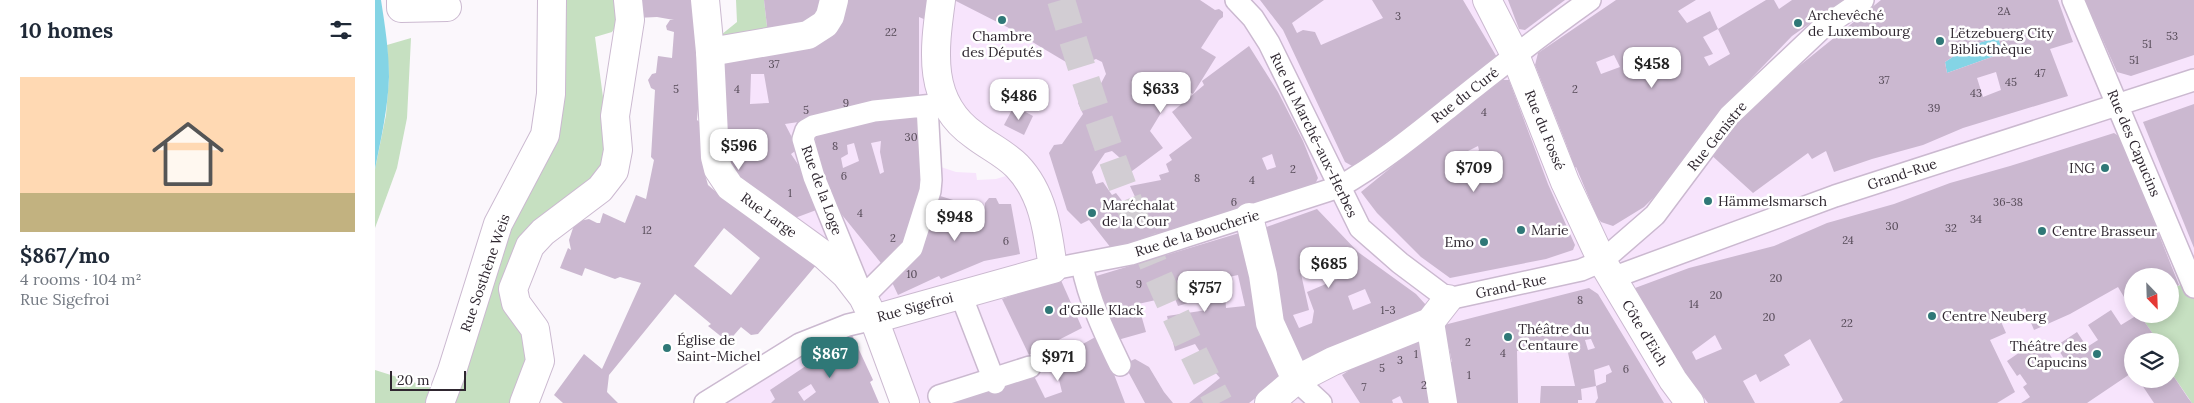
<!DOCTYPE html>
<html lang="en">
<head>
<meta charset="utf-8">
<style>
  :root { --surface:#fff; --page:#f6f6f7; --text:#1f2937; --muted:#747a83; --accent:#2f7877 }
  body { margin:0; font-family:Lora,serif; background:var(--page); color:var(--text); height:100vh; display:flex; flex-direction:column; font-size:19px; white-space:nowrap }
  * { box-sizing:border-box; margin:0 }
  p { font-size:16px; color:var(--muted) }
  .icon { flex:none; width:28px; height:28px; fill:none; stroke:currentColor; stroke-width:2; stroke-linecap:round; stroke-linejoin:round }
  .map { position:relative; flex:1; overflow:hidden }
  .sheet { display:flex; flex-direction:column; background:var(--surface); width:375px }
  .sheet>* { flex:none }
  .needle { width:32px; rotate:157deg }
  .fabs { position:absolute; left:1749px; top:268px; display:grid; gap:10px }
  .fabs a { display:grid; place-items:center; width:55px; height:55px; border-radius:50%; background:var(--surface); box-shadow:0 2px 12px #0003; font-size:25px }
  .scale { position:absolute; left:15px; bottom:12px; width:76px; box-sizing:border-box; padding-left:5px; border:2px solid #2f2730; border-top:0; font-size:14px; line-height:18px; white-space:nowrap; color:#2f2730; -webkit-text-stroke:4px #fff; paint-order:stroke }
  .price { position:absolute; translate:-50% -42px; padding:0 11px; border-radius:10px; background:#fff; color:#222; font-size:16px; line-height:32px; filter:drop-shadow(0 1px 2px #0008) }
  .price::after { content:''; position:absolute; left:50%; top:30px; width:15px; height:11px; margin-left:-8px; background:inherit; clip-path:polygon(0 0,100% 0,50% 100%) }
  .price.current { background:var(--accent); color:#fff }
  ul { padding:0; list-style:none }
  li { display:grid; align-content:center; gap:10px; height:265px; padding:0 20px }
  li span { display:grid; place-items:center; height:155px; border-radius:0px; color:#555 }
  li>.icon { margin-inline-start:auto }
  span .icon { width:90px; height:90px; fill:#fffc; stroke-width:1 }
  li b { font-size:21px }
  h2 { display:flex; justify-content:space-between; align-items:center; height:60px; padding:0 20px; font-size:21px }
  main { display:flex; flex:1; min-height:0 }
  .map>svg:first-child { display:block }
  .built { fill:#f7e4fc; fill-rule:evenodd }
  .green { fill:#c6e0c1 }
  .water { fill:#84d4e5 }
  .building { fill:#cbb8d0; fill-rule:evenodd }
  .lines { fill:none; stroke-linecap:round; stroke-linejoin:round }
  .primary-tunnel { stroke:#d2cdd3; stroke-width:28; stroke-dasharray:28 14; stroke-linecap:butt }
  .pedestrian-casing { stroke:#cbb9d0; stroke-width:24 }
  .minor-casing { stroke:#cbb9d0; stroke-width:30 }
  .pedestrian { stroke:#fff; stroke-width:21 }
  .minor { stroke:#fff; stroke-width:28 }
  .poi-dot { fill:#2f7877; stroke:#fff; stroke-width:2 }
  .labels { text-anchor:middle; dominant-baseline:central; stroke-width:5; stroke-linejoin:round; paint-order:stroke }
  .number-label { font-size:11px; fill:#564b58 }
  .poi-label { font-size:14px; fill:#2f2730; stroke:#fff; text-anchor:start }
  .street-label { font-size:14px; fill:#2f2730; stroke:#fff }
</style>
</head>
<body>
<main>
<section class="sheet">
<h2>10 homes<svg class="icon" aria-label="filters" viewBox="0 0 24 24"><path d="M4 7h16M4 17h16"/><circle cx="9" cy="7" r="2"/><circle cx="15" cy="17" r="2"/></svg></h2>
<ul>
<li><span style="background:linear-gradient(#ffd9b3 75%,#c2b280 0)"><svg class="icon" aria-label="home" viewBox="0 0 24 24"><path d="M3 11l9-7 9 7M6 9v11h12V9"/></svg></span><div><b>$867/mo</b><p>4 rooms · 104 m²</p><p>Rue Sigefroi</p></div></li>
</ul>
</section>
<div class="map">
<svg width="1819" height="403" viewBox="0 0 1819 403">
  <rect width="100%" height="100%" fill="#fbf7fc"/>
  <g class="built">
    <path d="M 389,0 L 1819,0 L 1819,403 L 530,403 L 499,319 L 357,188 L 335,52 L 394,42 ZM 552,106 L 634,175 L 621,179 L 602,180 L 601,173 L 581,172 L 563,166 ZM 1758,276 L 1795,276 L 1795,314 L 1758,314 ZM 1758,341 L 1795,341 L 1795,379 L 1758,379 Z"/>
    <polygon points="473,325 498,380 495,382 504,403 330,403"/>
  </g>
  <g class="green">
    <polygon points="189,0 249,0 248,15 237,32 220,37 235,150 221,180 152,233 125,297 152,335 157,361 141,403 76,403 136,221"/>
    <polygon points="361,0 389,0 393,35 341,39 362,22"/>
    <polygon points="36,38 32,118 22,168 0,228 0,169 11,115 14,78 12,45"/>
    <polygon points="1816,281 1819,287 1819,403 1817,403 1795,371 1795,368 1799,365 1795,359 1795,341 1783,341 1764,314 1795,314 1795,289"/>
    <polygon points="0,370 57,388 50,403 0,403"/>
  </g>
  <g class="water">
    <path d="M 0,0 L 6,0 C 10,26 14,51 14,77 C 13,108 6,139 0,169 Z"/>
    <polygon points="1623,37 1628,53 1572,73 1570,62 1594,46"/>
  </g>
  <g class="building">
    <path d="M 258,0 L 320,0 L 327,64 L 322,120 L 328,125 L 327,164 L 333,185 L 347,197 L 354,166 L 351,136 L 353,135 L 348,104 L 350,56 L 378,53 L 468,0 L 553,0 L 551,20 L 544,17 L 544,104 L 410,124 L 423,149 L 416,154 L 439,188 L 444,209 L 420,218 L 442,264 L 383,334 L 376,335 L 366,327 L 353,342 L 333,326 L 336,324 L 300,294 L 234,375 L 232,392 L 243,403 L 188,403 L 179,395 L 209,354 L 227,369 L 266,283 L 245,277 L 240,279 L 210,268 L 207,276 L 185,268 L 193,248 L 196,250 L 194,240 L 199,225 L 204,221 L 214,219 L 222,223 L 225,223 L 228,213 L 250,223 L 261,195 L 271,199 L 279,160 L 276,157 L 280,90 L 276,88 L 273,80 L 277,74 L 281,73 L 283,56 L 297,58 L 299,32 L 292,30 L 291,26 L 295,20 L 299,20 L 282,17 L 261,18 ZM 376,74 L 389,74 L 394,103 L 375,104 ZM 349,228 L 385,258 L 356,295 L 319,266 Z"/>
    <polygon points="389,0 452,0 437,28 393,35"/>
    <path d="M 579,0 L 825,0 L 840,10 L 844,9 L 848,12 L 848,17 L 844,20 L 826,48 L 841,57 L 818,94 L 803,85 L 775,131 L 788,148 L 749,177 L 739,165 L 745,158 L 737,151 L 730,153 L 717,172 L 721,184 L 728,182 L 737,195 L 741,193 L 748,202 L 761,199 L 755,186 L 786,180 L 784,175 L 794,172 L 791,164 L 797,160 L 794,155 L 817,138 L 797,112 L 829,85 L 827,81 L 874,46 L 903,92 L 928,141 L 943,178 L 940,184 L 796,232 L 736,248 L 714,220 L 706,224 L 692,210 L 674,153 L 679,145 L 687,144 L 708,114 L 703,103 L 711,92 L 723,89 L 731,74 L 727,62 L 721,59 L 701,68 L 632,27 ZM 897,154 L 901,167 L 892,170 L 887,158 Z"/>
    <polygon points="885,0 949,0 917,23 922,33 928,30 940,32 946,45 1008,18 997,0 1088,0 1123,59 1034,127 1011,142 1013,145 979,167 970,162 908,30"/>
    <polygon points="1133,0 1190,0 1150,30 1144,29"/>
    <path d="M 1241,0 L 1321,0 L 1303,11 L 1312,23 L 1335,11 L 1343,29 L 1328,37 L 1338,54 L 1329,57 L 1334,66 L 1355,54 L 1343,29 L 1391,0 L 1399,0 L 1404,9 L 1417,0 L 1468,0 L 1417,36 L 1339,117 L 1290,186 L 1269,207 L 1238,226 L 1226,222 L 1222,217 L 1201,167 L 1198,169 L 1193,158 L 1196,157 L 1190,141 L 1160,65 L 1163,53 ZM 1239,55 L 1245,67 L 1226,74 L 1221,62 ZM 1284,55 L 1291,68 L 1269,79 L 1265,71 L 1261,74 L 1259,69 Z"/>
    <path d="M 1506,0 L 1683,0 L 1698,42 L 1675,49 L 1693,96 L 1588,128 L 1548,145 L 1497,159 L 1459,172 L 1451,151 L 1437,159 L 1433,153 L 1378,193 L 1334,153 L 1392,92 ZM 1623,37 L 1628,53 L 1572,73 L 1570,62 L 1594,46 ZM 1621,72 L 1626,90 L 1608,97 L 1602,78 Z"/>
    <polygon points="1710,0 1819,0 1819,55 1756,76 1742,72"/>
    <path d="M 1123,80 L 1134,80 L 1173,184 L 1200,245 L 1198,250 L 1171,259 L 1075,278 L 1046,257 L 1002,213 L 986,192 ZM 1103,146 L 1104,150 L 1097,159 L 1101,167 L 1090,172 L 1083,156 Z"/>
    <polygon points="1819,104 1819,248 1768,122"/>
    <polygon points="639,106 658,116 649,135 629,125"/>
    <path d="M 545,109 L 548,188 L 534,244 L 510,268 L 455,200 L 443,176 L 440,134 ZM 506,141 L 505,152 L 509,172 L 505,174 L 496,143 ZM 479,143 L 484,161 L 468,168 L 466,158 L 473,154 L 472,145 Z"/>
    <path d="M 1739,133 L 1745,137 L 1804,285 L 1795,289 L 1795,276 L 1758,276 L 1758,292 L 1749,297 L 1743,287 L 1695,314 L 1659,330 L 1650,308 L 1624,317 L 1631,333 L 1615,340 L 1640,392 L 1622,403 L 1464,403 L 1468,400 L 1435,339 L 1409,355 L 1415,365 L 1385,382 L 1381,374 L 1368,381 L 1380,403 L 1333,403 L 1306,367 L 1260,288 L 1314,268 L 1399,246 L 1452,223 L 1519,204 L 1575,183 L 1635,166 ZM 1340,335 L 1347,349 L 1321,360 L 1317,352 Z"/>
    <polygon points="562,195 591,204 586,222 589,224 594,215 598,213 606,218 606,227 609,227 610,203 614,198 621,198 624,204 636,204 645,254 609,261 566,279 564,276 523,295 514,276"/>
    <path d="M 942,209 L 983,252 L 1041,294 L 1051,305 L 1054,304 L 1054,314 L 919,369 L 880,231 ZM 960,265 L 965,278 L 932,292 L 939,311 L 937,323 L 924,328 L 918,315 L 934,310 L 926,274 ZM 990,289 L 996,303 L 978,310 L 973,296 Z"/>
    <path d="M 871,231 L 913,373 L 874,403 L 814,403 L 845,378 L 832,363 L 820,344 L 800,351 L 792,316 L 832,310 L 828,285 L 818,288 L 820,301 L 803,306 L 799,296 L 763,304 L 771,332 L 739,341 L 718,277 ZM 863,275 L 870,306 L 851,308 L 849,278 Z"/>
    <polygon points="685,278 707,328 654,355 627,299"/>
    <path d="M 1214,288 L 1223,294 L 1289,403 L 1220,403 L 1223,398 L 1221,386 L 1231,382 L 1231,375 L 1237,372 L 1234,365 L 1219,370 L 1221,386 L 1206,389 L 1207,400 L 1203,400 L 1203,403 L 1165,403 L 1166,386 L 1200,386 L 1192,348 L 1162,353 L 1157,348 L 1142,351 L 1143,403 L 1075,403 L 1072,362 L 1077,362 L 1069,325 ZM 1216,339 L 1220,348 L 1213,350 L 1210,340 Z"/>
    <polygon points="1736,310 1746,325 1764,314 1783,341 1758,341 1758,372 1712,403 1646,403 1655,397 1648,387 1652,384 1645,374 1642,376 1632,361 1664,339 1682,365 1690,360 1681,346 1702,332 1712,347 1723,340 1713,325"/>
    <path d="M 477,335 L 498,380 L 495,382 L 504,403 L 396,403 L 400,399 L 395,390 ZM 436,384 L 441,392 L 429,401 L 423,392 Z"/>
    <polygon points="724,335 750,403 560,403 657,372 670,398 687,392 679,360"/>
    <polygon points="1047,337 1061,403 1028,403 1025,396 1017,400 1018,403 985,403 967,375 991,359"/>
    <polygon points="760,359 774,367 789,392 798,403 770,403 749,364"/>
    <polygon points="1795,371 1813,398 1817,403 1779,403 1763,379 1795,379"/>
  </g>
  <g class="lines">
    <path class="primary-tunnel" d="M 686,0 C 727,139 776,275 844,403"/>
    <defs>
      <g id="pedestrian">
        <polyline points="861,0 878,18 894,43 985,228 1025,263 1073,299 1206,270 1227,261 1280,215 1354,116 1446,29 1488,0"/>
        <polyline points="1698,0 1819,287"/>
        <polyline points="552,106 556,180 555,191 537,248 488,297 439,177 428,139 431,130 438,126 499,111 569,104"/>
        <path d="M 707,265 C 714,300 729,332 745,365"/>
        <path d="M 678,269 L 756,254 L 964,187 C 1003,165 1040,135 1075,107 C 1121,70 1167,34 1215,0"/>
        <polyline points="1237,278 1460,196 1819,80"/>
        <polyline points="586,295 620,383"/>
        <polyline points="921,380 946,403"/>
        <polyline points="564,396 655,367"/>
        <polyline points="330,403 425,344 473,325 499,319"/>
      </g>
      <g id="minor">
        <polyline points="26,0 26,8 72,7"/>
        <polyline points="330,0 335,52 340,157 343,169 355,187 449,255 471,275 488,297 499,319 530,403"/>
        <polyline points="1112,0 1140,55 1190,182 1227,261 1298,380 1315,403"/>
        <polyline points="335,52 433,35 450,24 455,16 459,0"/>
        <polyline points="874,217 888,275 895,323 921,380"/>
        <path d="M 499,319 L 678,269 C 673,233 669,194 642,166 C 629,153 613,146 599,135 C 552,102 559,51 566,0"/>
        <polyline points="1055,322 1068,403"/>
        <polyline points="65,403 77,371 123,224 170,135 176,94 177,0"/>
        <polyline points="149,403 165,361 160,329 141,303 138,289 155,246 168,232 225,189 239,171 243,150 240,116 255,20 253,0"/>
        <polyline points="894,403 921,380 958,361 1055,322 1073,299"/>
      </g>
    </defs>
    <use href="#pedestrian" class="pedestrian-casing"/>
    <use href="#minor" class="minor-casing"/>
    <use href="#pedestrian" class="pedestrian"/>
    <use href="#minor" class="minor"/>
  </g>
  <g class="poi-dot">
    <circle cx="627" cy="20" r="5"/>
    <circle cx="1423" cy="23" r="5"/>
    <circle cx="1565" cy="41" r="5"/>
    <circle cx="1730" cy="168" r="5"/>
    <circle cx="1333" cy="201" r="5"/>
    <circle cx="717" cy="213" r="5"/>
    <circle cx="1146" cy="230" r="5"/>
    <circle cx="1667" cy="231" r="5"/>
    <circle cx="1109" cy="242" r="5"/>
    <circle cx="674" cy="310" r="5"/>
    <circle cx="1557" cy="316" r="5"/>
    <circle cx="1133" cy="337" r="5"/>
    <circle cx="292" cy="348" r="5"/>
    <circle cx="1722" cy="354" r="5"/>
  </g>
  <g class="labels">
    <g class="number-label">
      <text x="1629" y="11">2A</text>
      <text x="1023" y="16">3</text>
      <text x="516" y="32">22</text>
      <text x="1797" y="36">53</text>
      <text x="1772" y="44">51</text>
      <text x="1759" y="60">51</text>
      <text x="399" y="64">37</text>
      <text x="1665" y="73">47</text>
      <text x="1509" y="80">37</text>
      <text x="1636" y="82">45</text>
      <text x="301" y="89">5</text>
      <text x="362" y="89">4</text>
      <text x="1200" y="89">2</text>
      <text x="1601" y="93">43</text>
      <text x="471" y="103">9</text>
      <text x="1559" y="108">39</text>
      <text x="431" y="110">5</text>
      <text x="1109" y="112">4</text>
      <text x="536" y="137">30</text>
      <text x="460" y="146">8</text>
      <text x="918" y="169">2</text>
      <text x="469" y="176">6</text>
      <text x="822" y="178">8</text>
      <text x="877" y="180">4</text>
      <text x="415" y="193">1</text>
      <text x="859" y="202">6</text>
      <text x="1633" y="202">36-38</text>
      <text x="485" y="213">4</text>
      <text x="1601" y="219">34</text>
      <text x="1517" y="226">30</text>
      <text x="1576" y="228">32</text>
      <text x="272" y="230">12</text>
      <text x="518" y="238">2</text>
      <text x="1473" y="240">24</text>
      <text x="631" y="241">6</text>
      <text x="537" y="274">10</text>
      <text x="1401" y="278">20</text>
      <text x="764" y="284">9</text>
      <text x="1341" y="295">20</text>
      <text x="1205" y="300">8</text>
      <text x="1319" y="304">14</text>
      <text x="1013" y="310">1-3</text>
      <text x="1394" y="317">20</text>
      <text x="1472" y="323">22</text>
      <text x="1093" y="342">2</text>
      <text x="1128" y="353">4</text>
      <text x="1041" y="354">1</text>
      <text x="1025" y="360">3</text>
      <text x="1007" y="368">5</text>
      <text x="1251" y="369">6</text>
      <text x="1094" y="375">1</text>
      <text x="1049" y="385">2</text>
      <text x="989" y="387">7</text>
    </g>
    <g class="poi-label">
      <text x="1433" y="15">Archevêché<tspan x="1433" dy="16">de Luxembourg</tspan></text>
      <text x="1575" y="33">Lëtzebuerg City<tspan x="1575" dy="16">Bibliothèque</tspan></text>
      <text x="627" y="36" text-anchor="middle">Chambre<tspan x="627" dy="16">des Députés</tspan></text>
      <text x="1720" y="168" text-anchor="end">ING</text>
      <text x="1343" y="201">Hämmelsmarsch</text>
      <text x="727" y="205">Maréchalat<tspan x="727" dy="16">de la Cour</tspan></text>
      <text x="1156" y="230">Marie</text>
      <text x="1677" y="231">Centre Brasseur</text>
      <text x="1099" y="242" text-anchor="end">Emo</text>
      <text x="684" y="310">d'Gölle Klack</text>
      <text x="1567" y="316">Centre Neuberg</text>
      <text x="1143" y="329">Théâtre du<tspan x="1143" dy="16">Centaure</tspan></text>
      <text x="302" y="340">Église de<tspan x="302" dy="16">Saint-Michel</tspan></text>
      <text x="1712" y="346" text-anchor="end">Théâtre des<tspan x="1712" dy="16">Capucins</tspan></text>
    </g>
    <g class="street-label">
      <text transform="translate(1090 95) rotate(-38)">Rue du Curé</text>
      <text transform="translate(1170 130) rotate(68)">Rue du Fossé</text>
      <text transform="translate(939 135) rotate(64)">Rue du Marché-aux-Herbes</text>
      <text transform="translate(1342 136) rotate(-51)">Rue Genistre</text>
      <text transform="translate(1759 143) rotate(67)">Rue des Capucins</text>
      <text transform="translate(1527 174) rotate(-18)">Grand-Rue</text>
      <text transform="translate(447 190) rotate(70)">Rue de la Loge</text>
      <text transform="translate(394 215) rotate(36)">Rue Large</text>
      <text transform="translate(822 233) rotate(-17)">Rue de la Boucherie</text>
      <text transform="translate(110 273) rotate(-71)">Rue Sosthène Weis</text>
      <text transform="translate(1136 286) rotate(-12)">Grand-Rue</text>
      <text transform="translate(540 307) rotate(-15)">Rue Sigefroi</text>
      <text transform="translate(1270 333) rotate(59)">Côte d'Eich</text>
    </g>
  </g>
</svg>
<div class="fabs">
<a><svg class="needle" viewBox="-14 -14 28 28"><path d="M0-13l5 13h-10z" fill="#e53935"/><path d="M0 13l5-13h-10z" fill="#747a83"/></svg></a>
<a><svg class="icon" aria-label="layers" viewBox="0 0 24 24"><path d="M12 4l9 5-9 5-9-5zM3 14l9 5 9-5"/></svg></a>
</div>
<div class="scale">20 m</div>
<b class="price" style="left:1277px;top:89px">$458</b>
<b class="price" style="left:786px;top:114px">$633</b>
<b class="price" style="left:644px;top:121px">$486</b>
<b class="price" style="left:364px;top:171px">$596</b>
<b class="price" style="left:1099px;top:193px">$709</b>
<b class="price" style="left:580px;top:242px">$948</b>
<b class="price" style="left:954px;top:289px">$685</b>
<b class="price" style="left:830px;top:313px">$757</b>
<b class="price current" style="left:455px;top:379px">$867</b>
<b class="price" style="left:683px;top:382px">$971</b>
</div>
</main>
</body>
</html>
